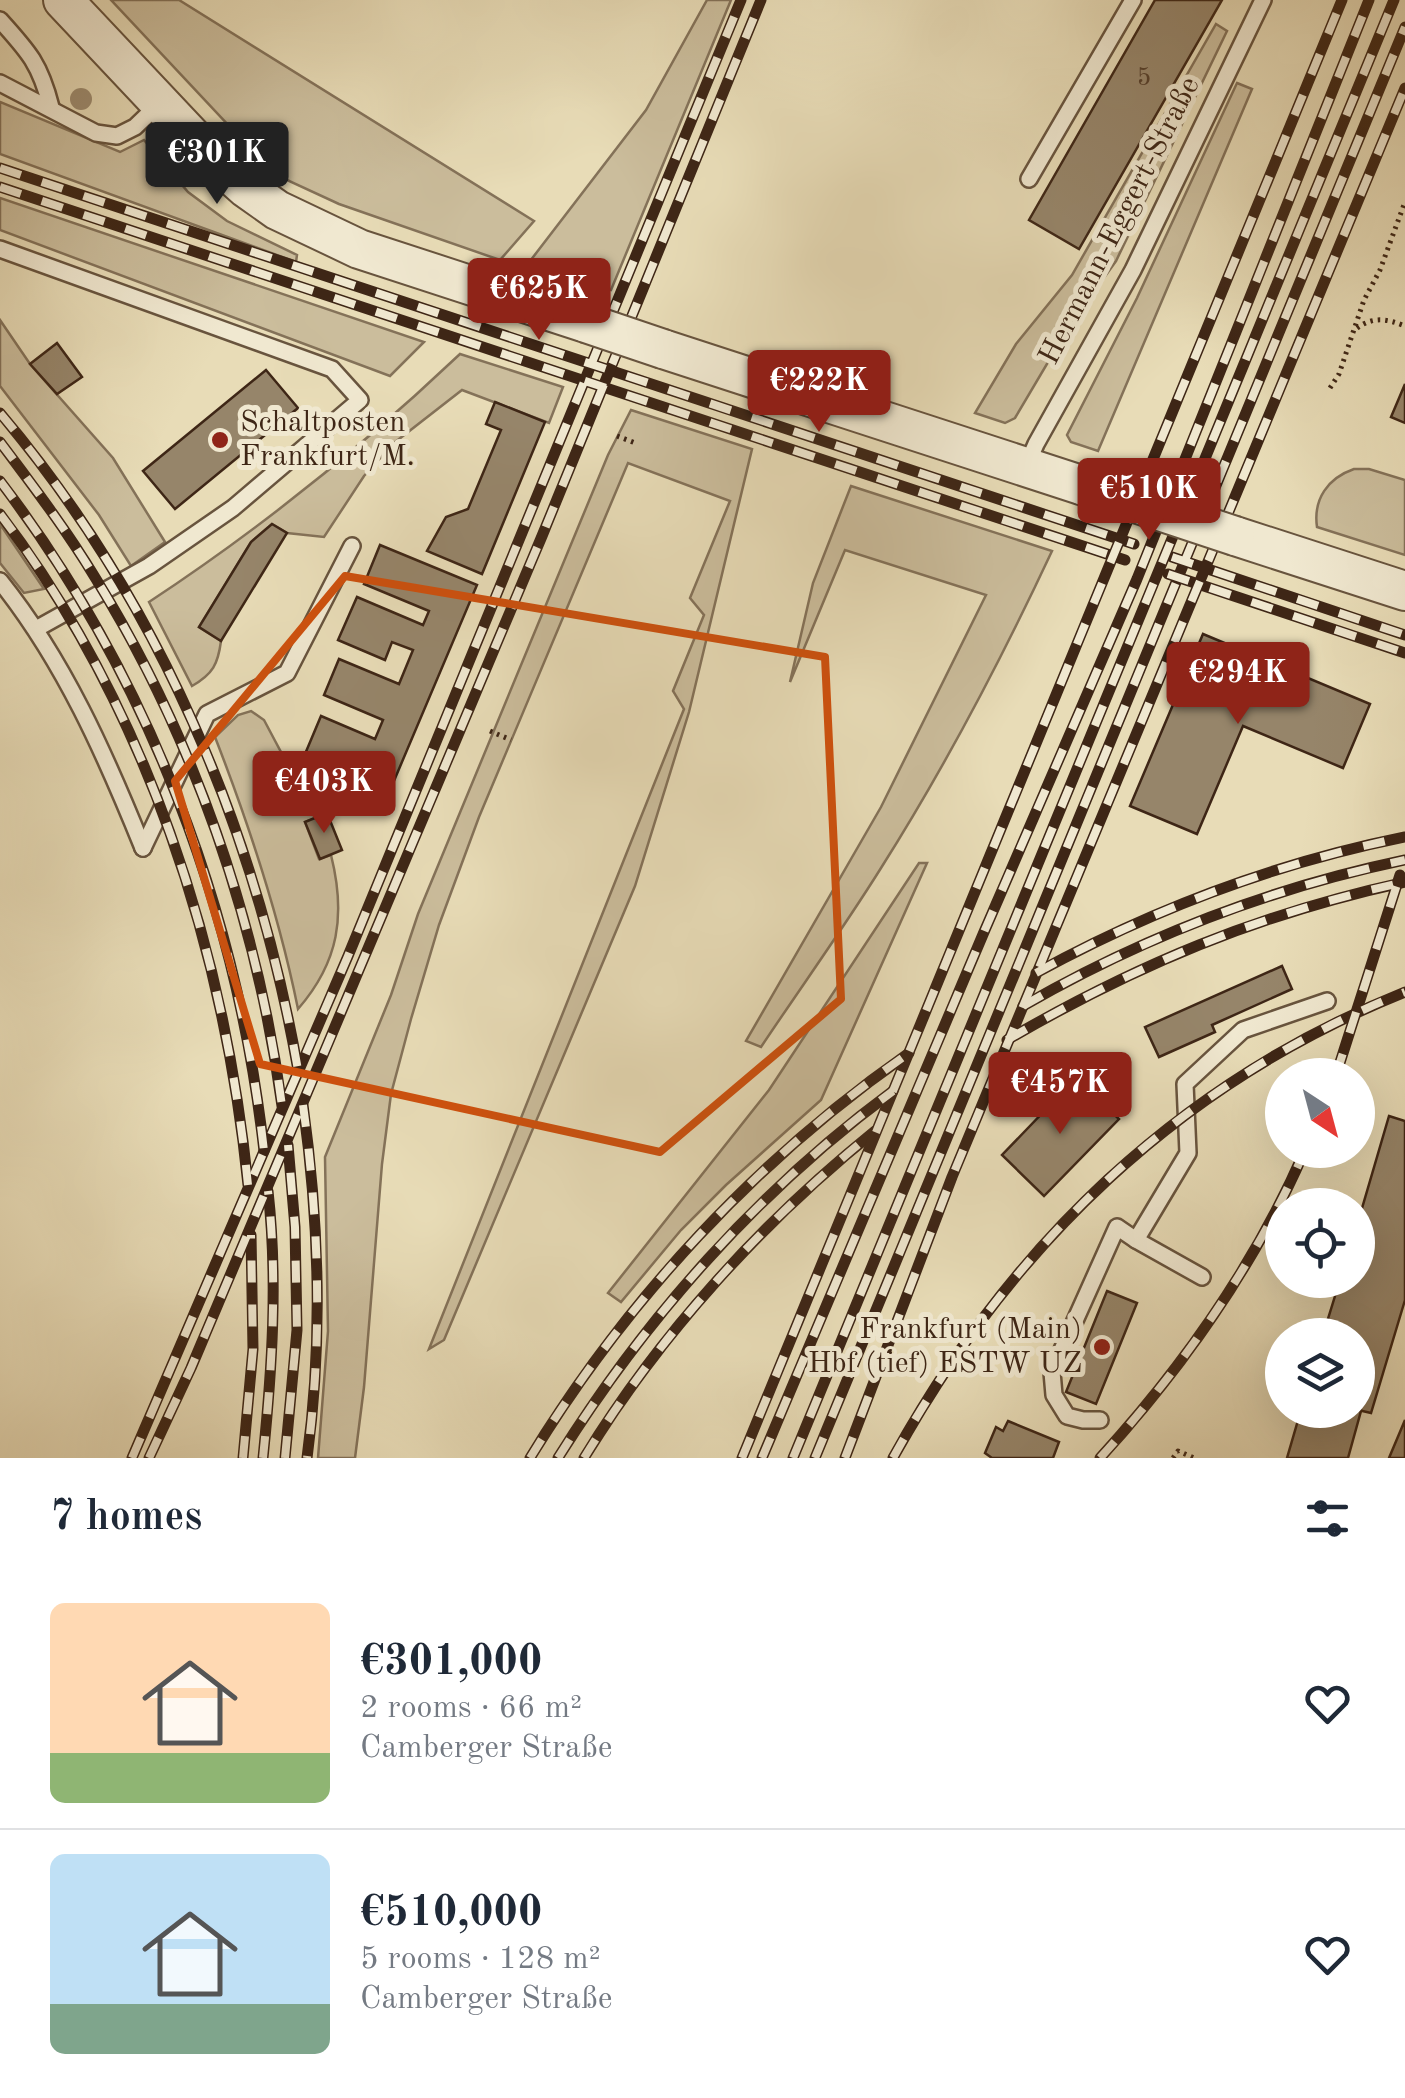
<!DOCTYPE html>
<html lang="en">
<head>
<meta charset="utf-8">
<style>
  :root { --surface:#fff; --page:#f6f6f7; --text:#1f2937; --muted:#747a83; --line:#e0e1e3; --accent:#8f2418 }
  body { margin:0; font-family:"Old Standard TT",serif; background:var(--page); color:var(--text); height:100vh; display:flex; flex-direction:column; font-size:38px; white-space:nowrap }
  * { box-sizing:border-box; margin:0 }
  p { font-size:32px; color:var(--muted) }
  .icon { flex:none; width:55px; height:55px; fill:none; stroke:currentColor; stroke-width:2; stroke-linecap:round; stroke-linejoin:round }
  .map { position:relative; height:1458px; overflow:hidden }
  .panel { display:flex; flex-direction:column; background:var(--surface); flex:1 }
  .panel>* { flex:none }
  .needle { width:65px; rotate:144deg }
  .tools { position:absolute; left:1265px; top:1058px; display:grid; gap:20px }
  .tools a { display:grid; place-items:center; width:110px; height:110px; border-radius:50%; background:var(--surface); box-shadow:0 10px 40px #0002; font-size:50px }
  .price { position:absolute; translate:-50% -85px; padding:0 22px; border-radius:10px; background:var(--accent); color:#fff; font-size:32px; line-height:65px; filter:drop-shadow(0 2px 5px #0008) }
  .price::after { content:''; position:absolute; left:50%; top:60px; width:30px; height:22px; margin-left:-15px; background:inherit; clip-path:polygon(0 0,100% 0,50% 100%) }
  .price.selected { background:#222; color:#fff }
  ul { padding:0; list-style:none }
  li { display:flex; align-items:center; gap:30px; height:250px; padding:0 50px }
  li+li { border-top:2px solid var(--line) }
  li span { display:grid; place-items:center; flex:none; width:280px; height:200px; border-radius:15px; color:#555 }
  li>.icon { margin-inline-start:auto }
  span .icon { width:120px; height:120px; fill:#fffc; stroke-width:1 }
  li b { font-size:42px }
  h2 { display:flex; justify-content:space-between; align-items:center; height:120px; padding:0 50px; font-size:42px }
  .map>svg:first-child { display:block }
  .green { fill:#cbbd9c; stroke:#847259; stroke-width:2.5 }
  .building { fill:#96856a; stroke:#3e2616; stroke-width:2.5 }
  .lines { fill:none; stroke-linecap:round; stroke-linejoin:round }
  .service-casing { stroke:#68543e; stroke-width:20 }
  .tertiary-casing { stroke:#68543e; stroke-width:42 }
  .path { stroke:#3e2616; stroke-width:5; stroke-dasharray:2.5 5; stroke-linecap:butt }
  .service { stroke:#f0e8d0; stroke-width:15 }
  .tertiary { stroke:#f0e8d0; stroke-width:38 }
  .rail-casing { stroke:#3e2616; stroke-width:11 }
  .rail { stroke:#f0e8d0; stroke-width:8; stroke-dasharray:22; stroke-linecap:butt }
  .tertiary-bridge-casing { stroke:#68543e; stroke-width:42; stroke-linecap:butt }
  .tertiary-bridge { stroke:#f0e8d0; stroke-width:38 }
  .tree { fill:#9e8d71 }
  .marked { fill:none; stroke:#ce510e; stroke-width:8; stroke-linejoin:round }
  .poi-dot { fill:#8f2418; stroke:#f0e8d0; stroke-width:4 }
  .labels { text-anchor:middle; dominant-baseline:central; stroke-width:10; stroke-linejoin:round; paint-order:stroke }
  .number-label { font-size:25px; fill:#543e2b }
  .street-label { font-size:30px; fill:#3e2616; stroke:#f0e8d0 }
  .poi-label { font-size:30px; fill:#3e2616; stroke:#f0e8d0; text-anchor:start }
</style>
</head>
<body>
<div class="map">
<svg width="1405" height="1458" viewBox="0 0 1405 1458">
  <rect width="100%" height="100%" fill="#e8dcb7"/>
  <filter id="stains"><feTurbulence type="fractalNoise" baseFrequency=".002" numOctaves="4"/><feColorMatrix values="0 0 0 0 .2 0 0 0 0 .09 0 0 0 0 .02 0 0 0 .5 -.17"/></filter>
  <radialGradient id="worn" r=".72"><stop offset=".6" stop-color="#630" stop-opacity="0"/><stop offset="1" stop-color="#630" stop-opacity=".3"/></radialGradient>
  <g class="green">
    <polygon points="111,0 179,0 534,221 500,260 339,204 289,181 248,146"/>
    <polygon points="707,0 731,0 611,290 527,265 646,110"/>
    <polygon points="1216,24 1227,31 1116,261 1070,325 1015,418 1005,423 975,413 1016,344 1072,275"/>
    <polygon points="1237,83 1252,89 1098,451 1071,442 1067,435 1137,298"/>
    <polygon points="0,102 120,152 144,140 188,192 227,221 297,255 296,262 0,154"/>
    <polygon points="0,198 424,342 390,376 0,230"/>
    <polygon points="0,320 30,364 113,458 165,542 131,566 99,515 0,386"/>
    <path d="M 460,354 L 563,387 L 549,423 L 462,390 L 394,443 L 364,476 L 324,537 L 287,533 L 272,524 L 251,542 L 199,627 L 221,641 C 218,664 213,674 192,686 L 149,602 C 260,529 363,446 460,354 Z"/>
    <polygon points="631,410 752,449 689,712 635,886 444,1340 429,1349 684,709 673,691 704,615 690,598 730,501 628,463 479,817 439,925 411,1019 391,1094 382,1164 364,1387 355,1458 318,1458 328,1331 325,1157 391,995 418,914 608,455"/>
    <path d="M 1354,469 L 1369,469 L 1405,480 L 1405,555 L 1317,527 C 1313,499 1328,478 1354,469 Z"/>
    <path d="M 851,486 L 1052,551 C 1001,660 945,767 881,868 C 843,929 801,987 761,1047 L 746,1041 L 881,807 L 986,595 L 845,550 L 790,682 L 813,583 Z"/>
    <polygon points="0,524 44,589 24,593 0,563"/>
    <path d="M 251,711 L 264,720 L 316,818 L 305,822 L 319,859 L 331,855 C 346,915 339,962 298,1009 C 279,915 250,827 215,737 L 238,715 Z"/>
    <polygon points="919,863 927,863 821,1100 726,1185 681,1230 621,1302 608,1293 769,1090"/>
  </g>
  <g class="building">
    <polygon points="1155,0 1222,0 1079,249 1029,220"/>
    <polygon points="57,343 82,377 57,394 30,364"/>
    <polygon points="266,370 298,408 175,509 143,471"/>
    <polygon points="1405,384 1405,423 1391,417"/>
    <polygon points="495,402 545,422 482,574 427,551 446,517 468,509 501,430 486,424"/>
    <polygon points="272,524 287,533 221,641 199,627 251,542"/>
    <polygon points="380,545 477,585 385,802 300,766 321,716 375,739 383,720 324,695 339,659 399,684 413,650 392,642 385,660 338,640 357,597 423,625 429,611 364,584"/>
    <polygon points="1203,634 1370,704 1343,768 1243,726 1197,834 1130,806"/>
    <polygon points="327,813 342,850 320,859 305,822"/>
    <polygon points="1282,966 1292,989 1212,1025 1215,1032 1159,1057 1145,1027"/>
    <polygon points="1076,1078 1119,1119 1044,1196 1002,1155"/>
    <polygon points="1389,1116 1405,1121 1405,1300 1371,1413 1358,1410 1358,1335 1323,1335 1340,1280 1358,1280 1358,1222"/>
    <polygon points="1107,1291 1137,1303 1096,1404 1066,1392"/>
    <polygon points="1301,1410 1361,1411 1348,1458 1287,1458"/>
    <polygon points="1405,1420 1405,1458 1389,1458"/>
    <polygon points="1008,1421 1059,1442 1053,1458 992,1458 985,1453 996,1427 1003,1431"/>
  </g>
  <g class="lines">
    <defs>
      <g id="service">
        <path d="M 0,20 C 29,52 40,64 51,107"/>
        <polyline points="0,83 96,133 117,136 135,127 160,103"/>
        <polyline points="1029,179 1133,0"/>
        <polyline points="0,249 332,369 360,400 233,508 149,566 36,629"/>
        <polyline points="1026,467 1036,444 1133,270 1263,0"/>
        <path d="M 0,581 C 64,661 105,754 143,848"/>
        <polyline points="143,848 207,714 287,673 352,546"/>
        <polyline points="1202,1277 1136,1240 1188,1153 1185,1084 1243,1030 1327,1001"/>
        <polyline points="1100,1420 1083,1420 1067,1416 1054,1395 1052,1372 1117,1227 1136,1240"/>
      </g>
      <g id="tertiary">
        <polyline points="63,0 209,155 246,188 277,210 359,249 586,323"/>
        <polyline points="663,349 1084,486"/>
        <polyline points="1235,536 1405,591"/>
      </g>
    </defs>
    <use href="#service" class="service-casing"/>
    <use href="#tertiary" class="tertiary-casing"/>
    <g class="path">
      <path d="M 1357,328 C 1374,316 1387,319 1405,326"/>
      <polyline points="1330,388 1339,374 1364,300 1380,270 1405,202"/>
      <polyline points="617,436 638,444"/>
      <polyline points="490,731 511,740"/>
      <polyline points="1173,1458 1178,1451 1194,1458"/>
    </g>
    <use href="#service" class="service"/>
    <use href="#tertiary" class="tertiary"/>
    <defs>
      <g id="rail">
        <polyline points="0,168 1134,544"/>
        <polyline points="0,187 1125,560"/>
        <path d="M 0,413 C 158,600 256,830 298,1070"/>
        <path d="M 0,442 C 34,487 67,531 96,579 C 194,738 257,921 282,1106"/>
        <path d="M 0,481 C 148,675 237,909 264,1151"/>
        <path d="M 0,514 C 146,707 224,946 248,1185"/>
        <polyline points="1172,557 1405,635"/>
        <polyline points="1168,574 1405,653"/>
        <path d="M 1036,973 C 1151,910 1276,863 1405,837"/>
        <path d="M 1023,1006 C 1141,938 1271,888 1405,860"/>
        <path d="M 1007,1040 C 1136,965 1258,914 1405,882"/>
        <polyline points="1336,1075 1400,875"/>
        <path d="M 303,1105 C 319,1221 323,1341 307,1458"/>
        <polyline points="132,1458 348,956 741,0"/>
        <polyline points="149,1458 191,1368 542,536 761,0"/>
        <polyline points="243,1458 253,1349 251,1235"/>
        <path d="M 263,1458 C 272,1369 278,1280 268,1191"/>
        <polyline points="285,1458 297,1330 295,1227 288,1145"/>
        <path d="M 530,1458 C 627,1299 756,1160 909,1053"/>
        <path d="M 558,1458 C 646,1317 759,1190 893,1091"/>
        <path d="M 584,1458 C 660,1334 762,1222 875,1131"/>
        <polyline points="742,1458 1342,0"/>
        <polyline points="762,1458 984,932 1137,579 1369,0"/>
        <polyline points="793,1458 1394,0"/>
        <polyline points="815,1458 1405,27"/>
        <polyline points="845,1458 952,1177 1405,88"/>
        <path d="M 893,1458 C 1010,1246 1178,1083 1405,992"/>
        <path d="M 1100,1458 C 1183,1367 1256,1263 1305,1150"/>
      </g>
    </defs>
    <use href="#rail" class="rail-casing"/>
    <use href="#rail" class="rail"/>
    <defs>
      <g id="tertiary-bridge">
        <polyline points="586,323 663,349"/>
        <polyline points="1084,486 1235,536"/>
      </g>
    </defs>
    <use href="#tertiary-bridge" class="tertiary-bridge-casing"/>
    <use href="#tertiary-bridge" class="tertiary-bridge"/>
  </g>
  <circle class="tree" cx="81" cy="99" r="11"/>
  <path class="marked" d="M 345,576 L 825,657 L 841,999 L 660,1152 L 260,1064 L 175,781 Z"/>
  <g class="poi-dot">
    <circle cx="220" cy="440" r="10"/>
    <circle cx="1102" cy="1347" r="10"/>
  </g>
  <g class="labels">
    <g class="number-label">
      <text x="1144" y="78">5</text>
    </g>
    <g class="street-label">
      <text transform="translate(1120 221) rotate(-63)">Hermann-Eggert-Straße</text>
    </g>
    <g class="poi-label">
      <text x="240" y="423">Schaltposten<tspan x="240" dy="34">Frankfurt/M.</tspan></text>
      <text x="1082" y="1330" text-anchor="end">Frankfurt (Main)<tspan x="1082" dy="34">Hbf (tief) ESTW UZ</tspan></text>
    </g>
  </g>
  <rect width="100%" height="100%" filter="url(#stains)"/>
  <rect width="100%" height="100%" fill="url(#worn)"/>
</svg>
<div class="tools">
<a><svg class="needle" viewBox="-14 -14 28 28"><path d="M0-13l5 13h-10z" fill="#e53935"/><path d="M0 13l5-13h-10z" fill="#747a83"/></svg></a>
<a><svg class="icon" aria-label="locate" viewBox="0 0 24 24"><circle cx="12" cy="12" r="6"/><path d="M12 2v4M12 18v4M2 12h4M18 12h4"/></svg></a>
<a><svg class="icon" aria-label="layers" viewBox="0 0 24 24"><path d="M12 4l9 5-9 5-9-5zM3 14l9 5 9-5"/></svg></a>
</div>
<b class="price selected" style="left:217px;top:207px">€301K</b>
<b class="price" style="left:539px;top:343px">€625K</b>
<b class="price" style="left:819px;top:435px">€222K</b>
<b class="price" style="left:1149px;top:543px">€510K</b>
<b class="price" style="left:1238px;top:727px">€294K</b>
<b class="price" style="left:324px;top:836px">€403K</b>
<b class="price" style="left:1060px;top:1137px">€457K</b>
</div>
<section class="panel">
<h2>7 homes<svg class="icon" aria-label="filters" viewBox="0 0 24 24"><path d="M4 7h16M4 17h16"/><circle cx="9" cy="7" r="2"/><circle cx="15" cy="17" r="2"/></svg></h2>
<ul>
<li><span style="background:linear-gradient(#ffd9b3 75%,#8fb573 0)"><svg class="icon" aria-label="home" viewBox="0 0 24 24"><path d="M3 11l9-7 9 7M6 9v11h12V9"/></svg></span><div><b>€301,000</b><p>2 rooms · 66 m²</p><p>Camberger Straße</p></div><svg class="icon" aria-label="heart" viewBox="0 0 24 24"><path d="M12 20l-8-8c-3-5 5-10 8-4 3-6 11-1 8 4z"/></svg></li>
<li><span style="background:linear-gradient(#bfe0f5 75%,#7fa58c 0)"><svg class="icon" aria-label="home" viewBox="0 0 24 24"><path d="M3 11l9-7 9 7M6 9v11h12V9"/></svg></span><div><b>€510,000</b><p>5 rooms · 128 m²</p><p>Camberger Straße</p></div><svg class="icon" aria-label="heart" viewBox="0 0 24 24"><path d="M12 20l-8-8c-3-5 5-10 8-4 3-6 11-1 8 4z"/></svg></li>
</ul>
</section>
</body>
</html>
